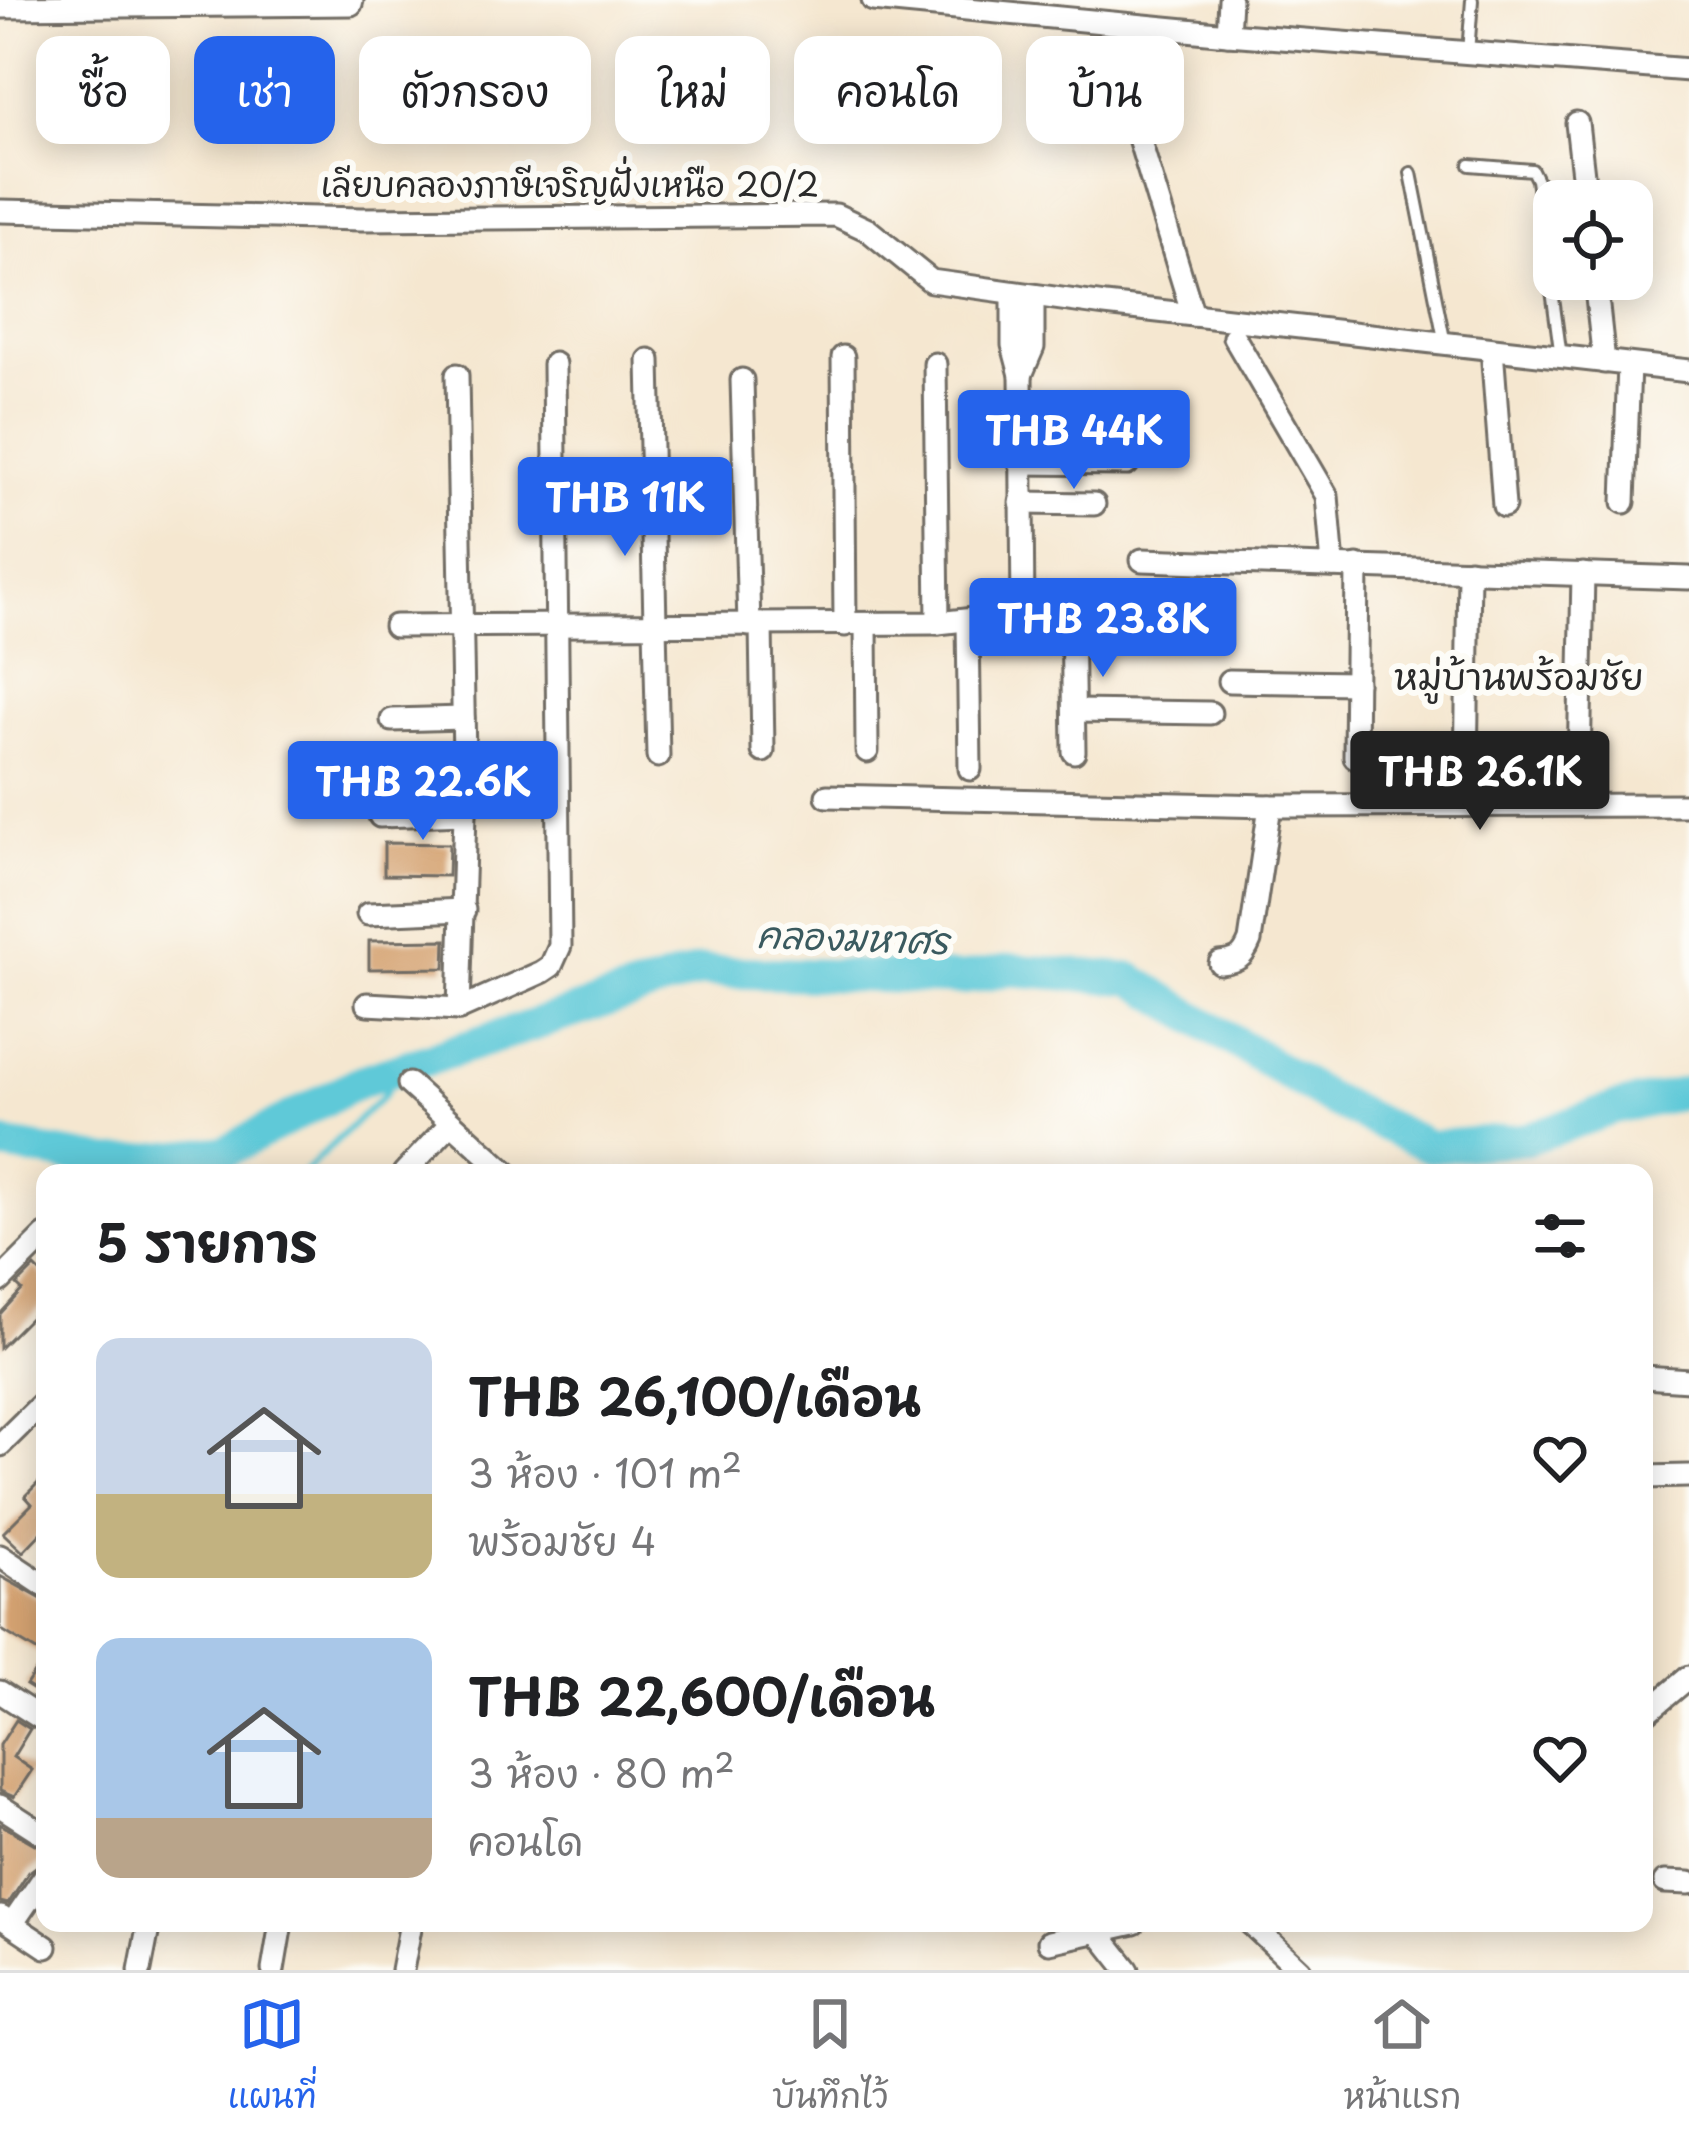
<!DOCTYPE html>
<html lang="th">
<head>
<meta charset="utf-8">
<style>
  :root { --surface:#fff; --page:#f2f2f2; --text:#202124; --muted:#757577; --line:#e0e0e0; --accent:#2563eb }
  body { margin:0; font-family:"Playpen Sans","Playpen Sans Thai",sans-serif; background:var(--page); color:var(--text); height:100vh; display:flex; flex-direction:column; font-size:45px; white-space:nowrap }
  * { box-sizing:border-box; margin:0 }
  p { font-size:39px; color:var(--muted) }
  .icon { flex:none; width:66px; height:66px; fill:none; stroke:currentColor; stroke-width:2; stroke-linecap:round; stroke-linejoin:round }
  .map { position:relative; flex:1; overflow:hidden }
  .panel { position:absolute; left:36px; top:1164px; width:1617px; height:768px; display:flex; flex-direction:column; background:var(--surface); border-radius:24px; box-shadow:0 6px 30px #0003 }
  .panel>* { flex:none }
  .guide { position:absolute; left:36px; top:36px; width:1617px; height:108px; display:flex; gap:24px }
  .buttons { position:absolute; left:1533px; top:180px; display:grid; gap:24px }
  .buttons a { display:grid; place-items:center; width:120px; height:120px; border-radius:24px; background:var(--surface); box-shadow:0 6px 30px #0003; font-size:60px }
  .price { position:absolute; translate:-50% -102px; padding:0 27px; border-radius:12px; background:var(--accent); color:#fff; font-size:39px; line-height:78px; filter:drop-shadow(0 3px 6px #0008) }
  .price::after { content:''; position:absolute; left:50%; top:72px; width:36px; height:27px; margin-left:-18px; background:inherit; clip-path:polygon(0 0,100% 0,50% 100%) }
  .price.selected { background:#222; color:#fff }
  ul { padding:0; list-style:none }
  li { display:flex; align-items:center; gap:36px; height:300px; padding:0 60px }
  li span { display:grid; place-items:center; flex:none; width:336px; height:240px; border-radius:24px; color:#555 }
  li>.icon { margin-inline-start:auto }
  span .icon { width:144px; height:144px; fill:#fffc; stroke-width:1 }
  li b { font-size:51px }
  h2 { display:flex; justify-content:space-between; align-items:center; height:144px; padding:0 60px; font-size:51px }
  .tag { padding:0 42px; border-radius:24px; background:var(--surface); box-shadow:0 6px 30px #0003; font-size:42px; line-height:108px }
  .tag.selected { background:var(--accent); color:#fff }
  .menu { display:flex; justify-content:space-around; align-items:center; height:168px; border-top:3px solid var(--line); background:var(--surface); font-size:33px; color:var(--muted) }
  .menu a { display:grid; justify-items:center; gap:6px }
  .menu .selected { color:var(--accent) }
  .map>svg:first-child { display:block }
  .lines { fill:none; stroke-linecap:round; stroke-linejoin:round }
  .stream { stroke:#5ec9d8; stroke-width:6 }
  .river { stroke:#5ec9d8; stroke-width:33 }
  .building { fill:#d4a271 }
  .service-casing { stroke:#726d65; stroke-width:16 }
  .minor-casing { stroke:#726d65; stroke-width:27 }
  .service { stroke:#fff; stroke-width:10 }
  .minor { stroke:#fff; stroke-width:21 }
  .labels { text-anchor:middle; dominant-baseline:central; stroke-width:12; stroke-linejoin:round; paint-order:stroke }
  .street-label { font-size:33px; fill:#2b2b2b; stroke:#fdfcf7 }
  .neighbourhood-label { font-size:36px; fill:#2b2b2b; stroke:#fdfcf7 }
  .water-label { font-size:36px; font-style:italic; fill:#3a5a5f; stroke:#fdfcf7 }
</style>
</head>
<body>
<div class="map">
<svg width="1689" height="1970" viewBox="0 0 1689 1970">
  <rect width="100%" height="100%" fill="#fdfcf7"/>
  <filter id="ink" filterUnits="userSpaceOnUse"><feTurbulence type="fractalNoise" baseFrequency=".00833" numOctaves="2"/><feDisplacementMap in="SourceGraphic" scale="24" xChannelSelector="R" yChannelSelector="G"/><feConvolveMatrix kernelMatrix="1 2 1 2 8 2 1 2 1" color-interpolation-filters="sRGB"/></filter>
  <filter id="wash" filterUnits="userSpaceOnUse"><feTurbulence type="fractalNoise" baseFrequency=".004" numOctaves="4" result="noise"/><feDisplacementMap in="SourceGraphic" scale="48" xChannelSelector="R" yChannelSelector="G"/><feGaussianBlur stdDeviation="2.7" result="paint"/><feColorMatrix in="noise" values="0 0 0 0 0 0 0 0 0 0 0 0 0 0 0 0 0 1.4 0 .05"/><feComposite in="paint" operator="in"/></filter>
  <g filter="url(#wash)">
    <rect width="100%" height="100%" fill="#f5e7d0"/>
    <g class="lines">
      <polyline class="stream" points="303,1173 385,1094 398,1069"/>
      <polyline class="river" points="0,1145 112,1163 225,1152 361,1081 700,971 962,979 1012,970 1132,979 1327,1098 1430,1147 1526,1139 1613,1109 1689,1092"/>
    </g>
    <g id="blocks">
      <g class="building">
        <polygon points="384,843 449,844 448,876 384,875"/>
        <polygon points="446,940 445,968 369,969 369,941"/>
        <polygon points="35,1267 45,1277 45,1303 0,1348 0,1314 22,1290 17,1285"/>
        <polygon points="45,1476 45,1529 23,1552 3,1533 32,1504 25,1496"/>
        <polygon points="0,1576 45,1601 45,1697 26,1685 45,1656 0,1629"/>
        <polygon points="16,1720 30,1729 13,1757 32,1770 14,1797 0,1791 0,1745"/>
        <polygon points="0,1824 45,1850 44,1861 29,1872 8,1904 0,1902"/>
      </g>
    </g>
  </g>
  <g filter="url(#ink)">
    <use href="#blocks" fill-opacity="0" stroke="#726d65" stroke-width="3"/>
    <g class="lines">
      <defs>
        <g id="service">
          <polyline points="1468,53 1472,0"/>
          <polyline points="1470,165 1532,170 1537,180 1561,357"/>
          <polyline points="1411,173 1445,344"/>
        </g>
        <g id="minor">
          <polyline points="873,0 1228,34 1689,70"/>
          <polyline points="0,7 351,4 352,0"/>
          <polyline points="1228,34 1230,0"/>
          <polyline points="1124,89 1193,315"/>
          <polyline points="1577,123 1586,201"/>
          <polyline points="0,211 362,219 836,215 868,230 931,281 1105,305 1689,371"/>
          <polyline points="1595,279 1604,362"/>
          <polyline points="1013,294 1013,345 1021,375 1023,616"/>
          <polyline points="1234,337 1327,496 1333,566"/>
          <polyline points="1492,349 1504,506"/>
          <polyline points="843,357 845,625"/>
          <polyline points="649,360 658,756"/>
          <polyline points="935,364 938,623"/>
          <polyline points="457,375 465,813 459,1009"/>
          <polyline points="1021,375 1033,347 1033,296"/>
          <polyline points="742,380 749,625"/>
          <polyline points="1020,463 1127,464"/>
          <polyline points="1624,502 1629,365"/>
          <polyline points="1021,503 1094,504"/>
          <polyline points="1142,560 1689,578"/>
          <polyline points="1072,608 1074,752"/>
          <polyline points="968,622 970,769"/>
          <polyline points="761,624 763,751"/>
          <polyline points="866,625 867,751"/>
          <polyline points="395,626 938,623 1072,608 1146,604"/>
          <polyline points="1229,681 1356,683"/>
          <polyline points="1075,711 1210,713"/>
          <polyline points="392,720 463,718"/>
          <polyline points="1355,757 1357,566"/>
          <polyline points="1579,766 1583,574"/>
          <polyline points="1466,777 1469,570"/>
          <polyline points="827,796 1270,806 1689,805"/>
          <polyline points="380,816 465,813"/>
          <polyline points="368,914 464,910"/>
          <path d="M 1220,963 C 1238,961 1243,958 1250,941 L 1270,806"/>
          <polyline points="367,1004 459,1009 542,972 551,966 560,946 554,364"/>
          <polyline points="409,1084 507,1173"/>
          <polyline points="404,1173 451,1123"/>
          <polyline points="0,1281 45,1236"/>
          <polyline points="1644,1377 1689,1380"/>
          <polyline points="0,1445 45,1401"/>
          <polyline points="1644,1477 1689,1476"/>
          <polyline points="0,1556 45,1586"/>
          <polyline points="0,1692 45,1721"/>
          <polyline points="1644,1715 1689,1677"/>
          <polyline points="0,1806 45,1835"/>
          <polyline points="1665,1882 1689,1883"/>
          <polyline points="1,1917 46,1947"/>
          <polyline points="1250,1923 1300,1970"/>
          <polyline points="12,1924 45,1876"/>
          <polyline points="1098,1932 1128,1970"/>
          <polyline points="1049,1942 1134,1923"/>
          <polyline points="140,1970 149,1923"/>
          <polyline points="273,1970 281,1923"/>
          <polyline points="402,1970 411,1923"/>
        </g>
      </defs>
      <use href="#service" class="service-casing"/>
      <use href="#minor" class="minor-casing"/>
      <use href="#service" class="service"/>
      <use href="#minor" class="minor"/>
    </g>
  </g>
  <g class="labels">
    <g class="street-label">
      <text x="570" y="183">เลียบคลองภาษีเจริญฝั่งเหนือ 20/2</text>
    </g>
    <g class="neighbourhood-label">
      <text x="1519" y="675">หมู่บ้านพร้อมชัย</text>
    </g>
    <g class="water-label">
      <text transform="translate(853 936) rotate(2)">คลองมหาศร</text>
    </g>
  </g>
</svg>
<div class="buttons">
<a><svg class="icon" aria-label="locate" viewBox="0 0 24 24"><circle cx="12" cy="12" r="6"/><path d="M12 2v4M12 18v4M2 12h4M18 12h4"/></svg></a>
</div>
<b class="price" style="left:1074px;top:492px">THB 44K</b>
<b class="price" style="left:625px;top:559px">THB 11K</b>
<b class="price" style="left:1103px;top:680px">THB 23.8K</b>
<b class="price selected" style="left:1480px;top:833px">THB 26.1K</b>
<b class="price" style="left:423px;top:843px">THB 22.6K</b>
<div class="guide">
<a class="tag">ซื้อ</a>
<a class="tag selected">เช่า</a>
<a class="tag">ตัวกรอง</a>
<a class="tag">ใหม่</a>
<a class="tag">คอนโด</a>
<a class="tag">บ้าน</a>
</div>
<section class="panel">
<h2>5 รายการ<svg class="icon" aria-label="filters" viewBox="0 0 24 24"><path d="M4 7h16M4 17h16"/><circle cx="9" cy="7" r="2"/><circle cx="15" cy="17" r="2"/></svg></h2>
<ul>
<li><span style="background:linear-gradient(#c9d6e8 65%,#c2b280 0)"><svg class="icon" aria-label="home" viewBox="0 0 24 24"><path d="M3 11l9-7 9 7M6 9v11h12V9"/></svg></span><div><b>THB 26,100/เดือน</b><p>3 ห้อง · 101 m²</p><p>พร้อมชัย 4</p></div><svg class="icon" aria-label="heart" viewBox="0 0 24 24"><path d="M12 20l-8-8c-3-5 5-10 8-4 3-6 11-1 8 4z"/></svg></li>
<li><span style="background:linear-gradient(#a9c7e8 75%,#b9a48a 0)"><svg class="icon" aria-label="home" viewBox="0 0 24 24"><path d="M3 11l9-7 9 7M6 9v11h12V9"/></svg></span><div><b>THB 22,600/เดือน</b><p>3 ห้อง · 80 m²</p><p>คอนโด</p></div><svg class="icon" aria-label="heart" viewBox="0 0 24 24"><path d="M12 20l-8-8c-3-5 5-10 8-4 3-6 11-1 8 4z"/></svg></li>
</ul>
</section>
</div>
<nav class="menu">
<a class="selected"><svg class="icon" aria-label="map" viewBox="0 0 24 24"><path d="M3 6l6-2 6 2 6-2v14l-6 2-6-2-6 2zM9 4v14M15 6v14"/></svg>แผนที่</a>
<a><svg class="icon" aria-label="saved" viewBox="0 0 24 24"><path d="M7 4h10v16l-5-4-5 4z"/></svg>บันทึกไว้</a>
<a><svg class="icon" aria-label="home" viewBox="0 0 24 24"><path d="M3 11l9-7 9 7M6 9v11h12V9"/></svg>หน้าแรก</a>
</nav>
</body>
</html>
